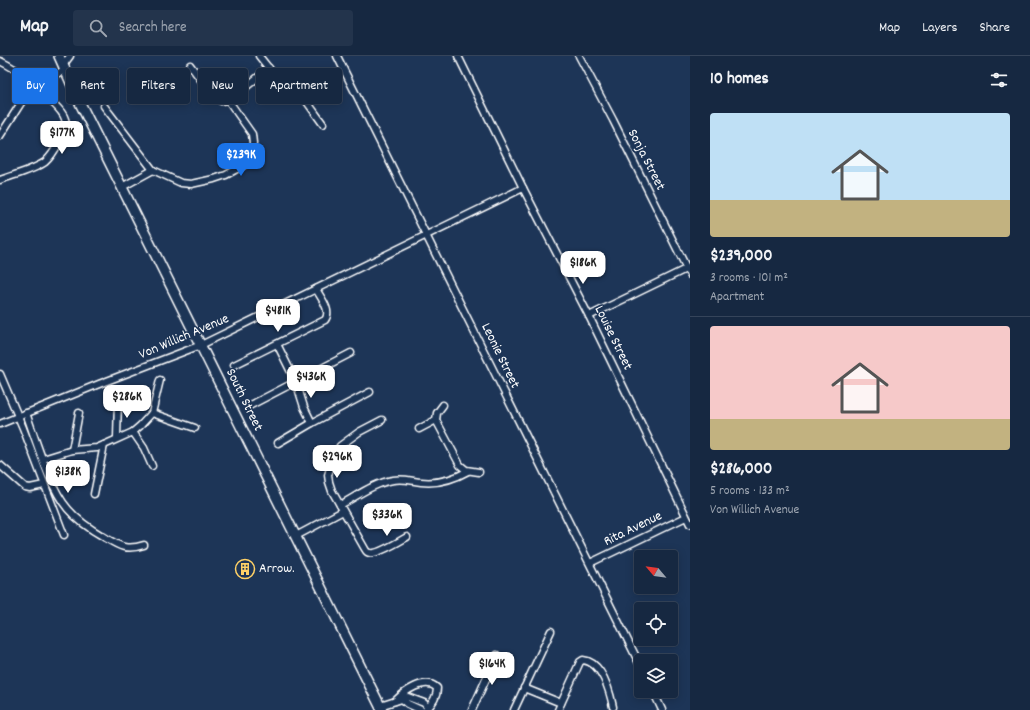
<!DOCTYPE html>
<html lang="en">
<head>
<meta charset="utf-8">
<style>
  :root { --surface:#162841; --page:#23344c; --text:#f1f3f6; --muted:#9ea6b1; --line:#35445a; --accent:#1a73e8 }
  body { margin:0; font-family:Dekko,sans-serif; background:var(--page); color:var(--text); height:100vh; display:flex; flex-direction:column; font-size:15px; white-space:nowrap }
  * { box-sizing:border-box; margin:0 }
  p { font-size:13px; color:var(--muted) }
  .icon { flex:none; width:22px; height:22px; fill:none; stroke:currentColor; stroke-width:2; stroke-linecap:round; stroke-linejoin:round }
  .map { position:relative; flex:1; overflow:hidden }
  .sheet { display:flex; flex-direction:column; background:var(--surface); width:340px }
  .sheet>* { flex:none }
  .top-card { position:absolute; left:12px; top:12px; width:380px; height:36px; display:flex; gap:8px }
  .needle { width:26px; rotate:299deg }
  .controls { position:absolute; left:634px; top:494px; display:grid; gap:8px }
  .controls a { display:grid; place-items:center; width:44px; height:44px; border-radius:4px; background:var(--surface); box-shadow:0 2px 10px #0003,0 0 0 1px var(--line); font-size:20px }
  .price { position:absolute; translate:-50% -34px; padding:0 9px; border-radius:8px; background:#fff; color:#222; font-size:13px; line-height:26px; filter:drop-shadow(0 1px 2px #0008) }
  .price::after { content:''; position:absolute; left:50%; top:24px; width:12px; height:9px; margin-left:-6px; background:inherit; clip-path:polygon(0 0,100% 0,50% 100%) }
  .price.selected { background:var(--accent); color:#fff }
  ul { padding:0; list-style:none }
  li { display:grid; align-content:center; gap:8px; height:212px; padding:0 20px }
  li+li { border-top:1px solid var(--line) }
  li span { display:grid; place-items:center; height:124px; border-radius:4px; color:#555 }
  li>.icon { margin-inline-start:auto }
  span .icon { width:72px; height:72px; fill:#fffc; stroke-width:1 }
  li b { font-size:17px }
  h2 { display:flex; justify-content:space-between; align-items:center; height:48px; padding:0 20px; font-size:17px }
  .chip { padding:0 14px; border-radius:4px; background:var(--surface); box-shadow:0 2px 10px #0003,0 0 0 1px var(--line); font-size:14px; line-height:36px }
  .chip.selected { background:var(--accent); color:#fff }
  header { display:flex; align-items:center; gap:24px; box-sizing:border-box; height:56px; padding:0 20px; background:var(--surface); border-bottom:1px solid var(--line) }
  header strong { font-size:19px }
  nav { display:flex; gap:22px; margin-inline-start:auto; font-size:14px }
  .search { width:280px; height:36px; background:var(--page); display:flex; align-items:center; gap:10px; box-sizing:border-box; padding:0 14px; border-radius:4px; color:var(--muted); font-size:15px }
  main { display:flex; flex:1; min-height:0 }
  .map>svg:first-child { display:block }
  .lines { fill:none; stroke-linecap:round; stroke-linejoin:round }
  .street-casing { stroke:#fff; stroke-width:9 }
  .secondary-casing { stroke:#fff; stroke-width:12 }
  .street { stroke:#1d3557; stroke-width:6 }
  .secondary { stroke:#1d3557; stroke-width:9 }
  .labels { text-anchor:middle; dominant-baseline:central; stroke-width:3; stroke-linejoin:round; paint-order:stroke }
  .street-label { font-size:14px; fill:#fff; stroke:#1d3557 }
  .poi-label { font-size:14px; fill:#fff; stroke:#1d3557; text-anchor:start }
</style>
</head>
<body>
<header>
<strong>Map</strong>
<div class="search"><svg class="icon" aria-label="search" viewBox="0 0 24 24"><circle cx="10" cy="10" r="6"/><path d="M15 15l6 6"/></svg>Search here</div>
<nav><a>Map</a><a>Layers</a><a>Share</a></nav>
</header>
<main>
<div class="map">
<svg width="690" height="654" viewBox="0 0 690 654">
  <rect width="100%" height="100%" fill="#1d3557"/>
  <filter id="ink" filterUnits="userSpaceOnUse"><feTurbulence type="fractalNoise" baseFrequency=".025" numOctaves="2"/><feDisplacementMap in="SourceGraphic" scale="8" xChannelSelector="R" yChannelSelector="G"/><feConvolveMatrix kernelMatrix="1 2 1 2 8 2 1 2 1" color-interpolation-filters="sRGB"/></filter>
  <g filter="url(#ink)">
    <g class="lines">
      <defs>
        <g id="street">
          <polyline points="259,0 279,25 298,36 305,43 323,68"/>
          <polyline points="337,0 641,611"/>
          <polyline points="458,0 523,132 589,260 690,468"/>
          <polyline points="579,0 613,64 690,219"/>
          <path d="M 0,5 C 21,15 36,29 52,46 C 57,51 63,56 65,63 C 69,73 53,99 45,106 C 34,114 13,119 0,124"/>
          <polyline points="64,8 70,0"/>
          <polyline points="190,9 213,40 221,45 228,44 235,40 269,12"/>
          <polyline points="104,50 153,114 181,127 191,128 214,123 226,119 244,109 250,99 253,87 252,78 228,44"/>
          <polyline points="0,80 26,39 36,29 61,16"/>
          <polyline points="122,131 153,114"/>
          <polyline points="589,260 690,211"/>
          <polyline points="277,288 296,326 304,351 312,367"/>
          <path d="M 234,309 L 325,264 C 332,255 321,242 316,233"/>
          <polyline points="0,318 23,372 64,479"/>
          <polyline points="443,349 437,357 436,364 460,409 466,414 479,416"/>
          <polyline points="249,350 351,297"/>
          <path d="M 26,357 C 36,384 49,431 68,453 C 78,465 90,473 104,481 C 119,490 126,495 144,489"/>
          <polyline points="152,357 160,324"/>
          <path d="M 382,364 L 359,376 L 340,390 L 332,406 L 328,419 L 329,426 L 332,435 L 365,493 C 366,495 368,497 370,497 C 377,499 400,485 407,481"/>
          <polyline points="0,368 99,328 201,289 523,132"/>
          <polyline points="419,373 436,364"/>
          <polyline points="133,376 144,392 152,410"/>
          <polyline points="117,382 118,344"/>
          <polyline points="278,387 312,367 370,336"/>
          <polyline points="72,394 79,357"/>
          <polyline points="43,403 72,394 97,392 104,389 133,376 140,370 152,357 195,372"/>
          <polyline points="0,409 25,431 30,432 44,429"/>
          <polyline points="94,438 104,389"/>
          <path d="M 340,449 C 357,440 374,427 393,424 C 403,422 412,425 421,426 C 438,428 454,423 468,415"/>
          <polyline points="296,480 343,455"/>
          <polyline points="590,507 686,461"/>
          <polyline points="524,632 561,647"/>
          <polyline points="653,635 662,654"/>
          <polyline points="402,643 408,648 421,654"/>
          <path d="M 395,645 C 404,636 425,620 437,632 C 437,641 433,646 427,653"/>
          <polyline points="380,650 408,641 424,647 427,651 427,654"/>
          <polyline points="472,654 497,599"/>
          <polyline points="514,654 551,575"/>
          <path d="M 558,654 L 580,606 L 583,604 C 602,606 610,636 613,651"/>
        </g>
        <polyline id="secondary" points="59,0 80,47 382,654"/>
      </defs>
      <use href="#street" class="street-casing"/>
      <use href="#secondary" class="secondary-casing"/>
      <use href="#street" class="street"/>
      <use href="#secondary" class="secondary"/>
    </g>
  </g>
  <defs>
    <symbol id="building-ring" viewBox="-11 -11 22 22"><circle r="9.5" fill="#1d3557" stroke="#ffd166" stroke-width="1.5"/><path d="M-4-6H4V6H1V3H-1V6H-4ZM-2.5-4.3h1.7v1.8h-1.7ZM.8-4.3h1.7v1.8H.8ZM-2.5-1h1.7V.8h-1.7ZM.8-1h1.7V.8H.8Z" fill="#ffd166"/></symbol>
  </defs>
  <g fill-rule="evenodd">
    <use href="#building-ring" x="234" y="502" width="22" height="22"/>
  </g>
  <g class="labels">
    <g class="street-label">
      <text transform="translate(646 104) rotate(63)">Sonja Street</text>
      <text transform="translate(184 281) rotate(-23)">Von Willich Avenue</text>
      <text transform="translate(613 282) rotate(64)">Louise Street</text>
      <text transform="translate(500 300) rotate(64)">Leonie Street</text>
      <text transform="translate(244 344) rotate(64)">South Street</text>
      <text transform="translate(633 473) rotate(-26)">Rita Avenue</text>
    </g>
    <g class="poi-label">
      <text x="259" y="513">Arrow.</text>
    </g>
  </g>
</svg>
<div class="controls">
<a><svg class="needle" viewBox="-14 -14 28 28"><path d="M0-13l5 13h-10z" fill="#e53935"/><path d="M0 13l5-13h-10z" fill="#9ea6b1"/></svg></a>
<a><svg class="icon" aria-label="locate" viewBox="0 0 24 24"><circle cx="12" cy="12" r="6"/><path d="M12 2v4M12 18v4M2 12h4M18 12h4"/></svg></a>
<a><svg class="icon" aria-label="layers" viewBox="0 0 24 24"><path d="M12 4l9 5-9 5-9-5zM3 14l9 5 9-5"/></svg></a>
</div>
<b class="price" style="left:62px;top:99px">$177K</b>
<b class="price selected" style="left:241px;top:121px">$239K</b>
<b class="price" style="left:583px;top:229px">$186K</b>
<b class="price" style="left:278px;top:277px">$481K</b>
<b class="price" style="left:311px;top:343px">$436K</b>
<b class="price" style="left:127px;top:363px">$286K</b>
<b class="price" style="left:337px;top:423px">$296K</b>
<b class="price" style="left:68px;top:438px">$138K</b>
<b class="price" style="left:387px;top:481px">$336K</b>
<b class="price" style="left:492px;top:630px">$164K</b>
<div class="top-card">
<a class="chip selected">Buy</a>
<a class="chip">Rent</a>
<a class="chip">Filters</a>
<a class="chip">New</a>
<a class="chip">Apartment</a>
</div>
</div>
<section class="sheet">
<h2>10 homes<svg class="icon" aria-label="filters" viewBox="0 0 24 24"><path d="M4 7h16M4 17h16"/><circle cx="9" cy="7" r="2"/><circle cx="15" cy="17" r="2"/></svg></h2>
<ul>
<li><span style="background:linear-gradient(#bfe0f5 70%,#c2b280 0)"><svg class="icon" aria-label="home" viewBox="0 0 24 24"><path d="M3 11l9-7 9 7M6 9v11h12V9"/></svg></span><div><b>$239,000</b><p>3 rooms · 101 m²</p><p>Apartment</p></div></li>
<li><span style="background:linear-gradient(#f6c9c9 75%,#c2b280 0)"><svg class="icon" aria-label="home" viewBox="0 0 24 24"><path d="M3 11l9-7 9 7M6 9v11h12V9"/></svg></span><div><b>$286,000</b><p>5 rooms · 133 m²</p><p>Von Willich Avenue</p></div></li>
</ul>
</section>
</main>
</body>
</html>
